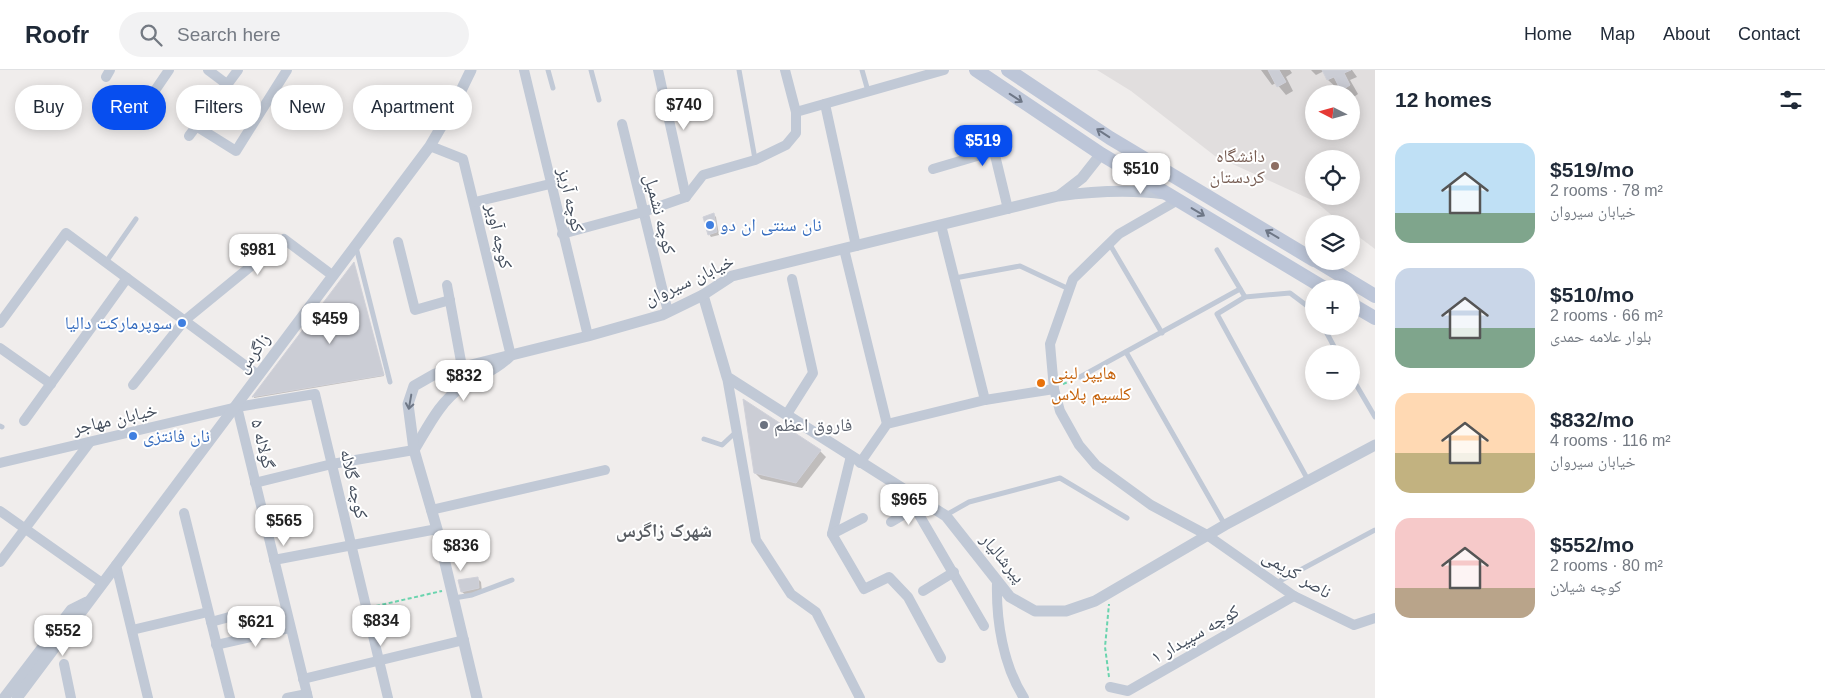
<!DOCTYPE html>
<html lang="en">
<head>
<meta charset="utf-8">
<style>
  :root { --surface:#fff; --page:#f2f2f3; --text:#1f2937; --muted:#747a83; --line:#e0e1e3; --accent:#074eef }
  body { margin:0; font-family:Helvetica,"Noto Naskh Arabic",sans-serif; background:var(--page); color:var(--text); height:100vh; display:flex; flex-direction:column; font-size:19px; white-space:nowrap }
  * { box-sizing:border-box; margin:0 }
  p { font-size:16px; color:var(--muted) }
  .icon { flex:none; width:28px; height:28px; fill:none; stroke:currentColor; stroke-width:2; stroke-linecap:round; stroke-linejoin:round }
  .map { position:relative; flex:1; overflow:hidden }
  .sheet { display:flex; flex-direction:column; background:var(--surface); width:450px }
  .sheet>* { flex:none }
  .guide { position:absolute; left:15px; top:15px; width:475px; height:45px; display:flex; gap:10px }
  .needle { width:32px; rotate:276deg }
  .fabs { position:absolute; left:1305px; top:15px; display:grid; gap:10px }
  .fabs a { display:grid; place-items:center; width:55px; height:55px; border-radius:50%; background:var(--surface); box-shadow:0 2px 12px #0003; font-size:25px }
  .price { position:absolute; translate:-50% -42px; padding:0 11px; border-radius:10px; background:#fff; color:#222; font-size:16px; line-height:32px; filter:drop-shadow(0 1px 2px #0008) }
  .price::after { content:''; position:absolute; left:50%; top:30px; width:15px; height:11px; margin-left:-8px; background:inherit; clip-path:polygon(0 0,100% 0,50% 100%) }
  .price.active { background:var(--accent); color:#fff }
  ul { padding:0; list-style:none }
  li { display:flex; align-items:center; gap:15px; height:125px; padding:0 20px }
  li span { display:grid; place-items:center; flex:none; width:140px; height:100px; border-radius:15px; color:#555 }
  li>.icon { margin-inline-start:auto }
  span .icon { width:60px; height:60px; fill:#fffc; stroke-width:1 }
  li b { font-size:21px }
  h2 { display:flex; justify-content:space-between; align-items:center; height:60px; padding:0 20px; font-size:21px }
  .chip { padding:0 18px; border-radius:22px; background:var(--surface); box-shadow:0 2px 12px #0003; font-size:18px; line-height:45px }
  .chip.active { background:var(--accent); color:#fff }
  header { display:flex; align-items:center; gap:30px; box-sizing:border-box; height:70px; padding:0 25px; background:var(--surface); border-bottom:1px solid var(--line) }
  header strong { font-size:24px }
  nav { display:flex; gap:28px; margin-inline-start:auto; font-size:18px }
  .search { width:350px; height:45px; background:var(--page); display:flex; align-items:center; gap:12px; box-sizing:border-box; padding:0 18px; border-radius:28px; color:var(--muted); font-size:19px }
  main { display:flex; flex:1; min-height:0 }
  .map>svg:first-child { display:block }
  .education { fill:#e1dede; fill-rule:evenodd }
  .shadow { fill:#0003 }
  .building { fill:#cbcdd5; stroke:#d0d1d9 }
  .lines { fill:none; stroke-linecap:round; stroke-linejoin:round }
  .path { stroke:#6ad4ae; stroke-width:2; stroke-dasharray:4 2.5; stroke-linecap:butt }
  .service { stroke:#c1c9d6; stroke-width:5 }
  .minor { stroke:#c1c9d6; stroke-width:10 }
  .tertiary { stroke:#c1c9d6; stroke-width:11 }
  .secondary { stroke:#bdc6d8; stroke-width:14 }
  .oneway { stroke:#6e7787 }
  .oneway2 { stroke:#6f7887 }
  .education-dot { fill:#8d6e63; stroke:#fff; stroke-width:2 }
  .shop-dot { fill:#3f7fe0; stroke:#fff; stroke-width:2 }
  .food-dot { fill:#e8710a; stroke:#fff; stroke-width:2 }
  .worship-dot { fill:#6b7280; stroke:#fff; stroke-width:2 }
  .labels { text-anchor:middle; dominant-baseline:central; stroke-width:4; stroke-linejoin:round; paint-order:stroke }
  .education-label { font-size:18px; fill:#785e54; stroke:#fff; text-anchor:end }
  .street-label { font-size:18px; fill:#434d5c; stroke:#fff }
  .shop-label { font-size:18px; fill:#366cbe; stroke:#fff; text-anchor:start }
  .food-label { font-size:18px; fill:#c56008; stroke:#fff; text-anchor:start }
  .worship-label { font-size:18px; fill:#5b616d; stroke:#fff; text-anchor:start }
  .neighbourhood-label { font-size:19px; font-weight:bold; fill:#585c62; stroke:#fff }
</style>
</head>
<body>
<header>
<strong>Roofr</strong>
<div class="search"><svg class="icon" aria-label="search" viewBox="0 0 24 24"><circle cx="10" cy="10" r="6"/><path d="M15 15l6 6"/></svg>Search here</div>
<nav><a>Home</a><a>Map</a><a>About</a><a>Contact</a></nav>
</header>
<main>
<div class="map">
<svg width="1375" height="628" viewBox="0 0 1375 628">
  <rect width="100%" height="100%" fill="#f0edec"/>
  <path class="education" d="M 1097,0 L 1375,0 L 1375,179 L 1351,161 L 1351,154 L 1342,154 L 1316,132 L 1215,86 L 1131,21 ZM 1314,24 L 1351,24 L 1351,61 L 1314,61 ZM 1314,89 L 1351,89 L 1351,126 L 1314,126 Z"/>
  <g class="shadow">
    <polygon points="1261,0 1290,0 1292,3 1286,7 1293,21 1286,25 1276,13 1272,15"/>
    <polygon points="1311,0 1352,0 1357,7 1350,10 1358,24 1351,29 1351,24 1346,24 1340,17 1337,18 1328,10 1324,1 1316,5"/>
    <polygon points="714,145 716,147 719,165 711,167 709,164"/>
    <polygon points="354,194 384,306 254,328 254,327"/>
    <polygon points="820,381 826,387 802,418 761,409 755,403"/>
    <polygon points="477,508 481,512 482,522 467,526 462,522 460,511"/>
  </g>
  <g class="building">
    <polygon points="1268,0 1279,0 1286,12 1277,17"/>
    <polygon points="1322,0 1351,0 1344,3 1350,15 1341,21 1334,7 1327,10"/>
    <polygon points="714,143 717,162 708,165 703,147"/>
    <polygon points="354,192 384,305 252,327"/>
    <polygon points="743,329 821,380 796,413 754,403"/>
    <polygon points="478,507 479,518 461,522 458,510"/>
  </g>
  <g class="lines">
    <g class="path">
      <polyline points="1063,314 1073,310"/>
      <polyline points="376,536 442,521"/>
      <polyline points="1109,607 1105,577 1109,534"/>
    </g>
    <g class="service">
      <polyline points="548,0 553,18"/>
      <polyline points="591,0 599,30"/>
      <polyline points="739,0 755,89"/>
      <polyline points="862,0 868,21"/>
      <polyline points="1109,173 1162,263"/>
      <polyline points="356,177 390,312"/>
      <polyline points="1217,180 1245,227"/>
      <polyline points="106,192 136,149"/>
      <polyline points="955,208 1020,196 1069,219"/>
      <polyline points="1323,256 1338,284"/>
      <polyline points="1126,282 1225,455"/>
      <polyline points="1351,306 1375,347"/>
      <polyline points="1080,307 1240,219"/>
      <polyline points="0,356 2,357"/>
      <polyline points="704,369 722,375 737,361"/>
      <polyline points="1308,410 1217,244 1245,227 1290,223 1314,241"/>
      <polyline points="946,445 969,432 1060,408 1127,448"/>
      <polyline points="1276,513 1375,460"/>
      <polyline points="454,528 472,525 512,510"/>
    </g>
    <g class="minor">
      <polyline points="208,0 228,15"/>
      <polyline points="524,0 588,266"/>
      <polyline points="658,0 686,127"/>
      <polyline points="106,7 110,0"/>
      <polyline points="825,34 856,176"/>
      <polyline points="143,38 169,0"/>
      <polyline points="796,42 944,0"/>
      <polyline points="622,54 668,242"/>
      <polyline points="196,56 236,81 287,0"/>
      <polyline points="189,66 238,0"/>
      <polyline points="430,76 463,89 511,286"/>
      <polyline points="933,99 994,81 1008,139"/>
      <polyline points="1178,130 1119,164 1073,209 1050,274 1054,319 1060,341 1079,375 1096,395 1151,435 1207,465 1294,526 1354,555 1375,548"/>
      <polyline points="475,132 550,114"/>
      <polyline points="941,155 985,330"/>
      <polyline points="562,164 643,142 686,127 703,105 755,90 786,75 796,63 796,42 785,0"/>
      <polyline points="398,172 415,240 450,230"/>
      <polyline points="844,179 887,354"/>
      <polyline points="447,215 462,297"/>
      <polyline points="0,253 66,163 258,305"/>
      <polyline points="0,278 51,314"/>
      <polyline points="727,307 756,470 791,524 816,542 860,628"/>
      <polyline points="133,315 184,251 284,169 332,205"/>
      <polyline points="237,337 308,628"/>
      <polyline points="787,344 813,303 792,209"/>
      <polyline points="24,351 127,208"/>
      <polyline points="851,386 832,464 864,519 889,507 908,527 941,588"/>
      <polyline points="0,393 237,337 315,324 388,628"/>
      <polyline points="860,393 887,354 985,330 1054,319"/>
      <polyline points="255,413 332,394 414,380"/>
      <polyline points="904,419 984,556"/>
      <polyline points="431,440 605,400"/>
      <polyline points="0,441 102,513"/>
      <polyline points="184,443 230,628"/>
      <polyline points="891,452 915,438"/>
      <polyline points="832,464 863,448"/>
      <polyline points="274,490 437,459"/>
      <polyline points="0,492 90,372"/>
      <polyline points="116,495 148,628"/>
      <path d="M 997,512 C 996,551 1003,595 1024,628"/>
      <polyline points="923,521 954,502"/>
      <polyline points="211,552 244,543 251,567"/>
      <polyline points="132,560 208,542"/>
      <polyline points="216,575 290,558"/>
      <polyline points="64,594 71,628"/>
      <polyline points="303,609 464,570"/>
      <polyline points="1110,617 1128,621 1294,526"/>
      <polyline points="287,628 307,624"/>
    </g>
    <g class="tertiary">
      <polyline points="1060,125 1082,108 1101,84"/>
      <polyline points="703,225 727,307 946,446 1010,527 1035,541 1066,541 1095,531 1225,455 1375,375"/>
      <path d="M 414,380 C 428,357 440,331 463,316 C 479,306 495,301 509,287"/>
      <polyline points="4,628 71,540 87,532"/>
      <polyline points="17,628 430,76 455,33 471,0"/>
      <path d="M 477,628 L 437,459 L 414,380 L 408,334 L 414,316 L 435,304 L 588,266 L 662,245 L 703,225 L 732,206 L 1058,126 C 1095,121 1128,119 1165,124"/>
    </g>
    <g class="secondary">
      <polyline points="976,0 1101,84 1326,219"/>
      <polyline points="1008,0 1110,68 1314,190"/>
      <polyline points="1317,191 1375,226"/>
      <polyline points="1351,234 1375,248"/>
    </g>
  </g>
  <defs><path id="oneway-shaft" d="M-6 0H5M1.5-3L5.5 0L1.5 3" fill="none" stroke-width="1.6" stroke-linecap="round" stroke-linejoin="round" transform="scale(1.25)"/></defs>
  <g class="oneway">
    <use href="#oneway-shaft" transform="translate(1016 28) rotate(33)"/>
    <use href="#oneway-shaft" transform="translate(1103 63) rotate(-147)"/>
    <use href="#oneway-shaft" transform="translate(1198 142) rotate(31)"/>
    <use href="#oneway-shaft" transform="translate(1272 164) rotate(-149)"/>
  </g>
  <use class="oneway2" href="#oneway-shaft" transform="translate(410 332) rotate(100)"/>
  <circle class="education-dot" cx="1275" cy="96" r="5"/>
  <g class="shop-dot">
    <circle cx="710" cy="155" r="5"/>
    <circle cx="182" cy="253" r="5"/>
    <circle cx="133" cy="366" r="5"/>
  </g>
  <circle class="food-dot" cx="1041" cy="313" r="5"/>
  <circle class="worship-dot" cx="764" cy="355" r="5"/>
  <g class="labels">
    <g class="education-label">
      <text x="1265" y="86">دانشگاه<tspan x="1265" dy="21">کردستان</tspan></text>
    </g>
    <g class="street-label">
      <text transform="translate(571 130) rotate(77)">کوچه آریز</text>
      <text transform="translate(660 144) rotate(76)">کوچه نشمیل</text>
      <text transform="translate(499 166) rotate(77)">کوچه آویر</text>
      <text transform="translate(689 210) rotate(-25)">خیابان سیروان</text>
      <text transform="translate(253 283) rotate(-54)">زاگرس</text>
      <text transform="translate(115 349) rotate(-13)">خیابان مهاجر</text>
      <text transform="translate(263 374) rotate(76)">گولاله ۵</text>
      <text transform="translate(354 414) rotate(77)">کوچه گلاله</text>
      <text transform="translate(1003 488) rotate(50)">پیرشالیار</text>
      <text transform="translate(1297 504) rotate(31)">ناصر کریمی</text>
      <text transform="translate(1195 564) rotate(-30)">کوچه سپیدار ۱</text>
    </g>
    <g class="shop-label">
      <text x="720" y="155">نان سنتی ان دو</text>
      <text x="172" y="253" text-anchor="end">سوپرمارکت دالیا</text>
      <text x="143" y="366">نان فانتزی</text>
    </g>
    <g class="food-label">
      <text x="1051" y="303">هایپر لبنی<tspan x="1051" dy="21">کلسیم پلاس</tspan></text>
    </g>
    <g class="worship-label">
      <text x="774" y="355">فاروق اعظم</text>
    </g>
    <g class="neighbourhood-label">
      <text x="664" y="460">شهرک زاگرس</text>
    </g>
  </g>
</svg>
<div class="fabs">
<a><svg class="needle" viewBox="-14 -14 28 28"><path d="M0-13l5 13h-10z" fill="#e53935"/><path d="M0 13l5-13h-10z" fill="#747a83"/></svg></a>
<a><svg class="icon" aria-label="locate" viewBox="0 0 24 24"><circle cx="12" cy="12" r="6"/><path d="M12 2v4M12 18v4M2 12h4M18 12h4"/></svg></a>
<a><svg class="icon" aria-label="layers" viewBox="0 0 24 24"><path d="M12 4l9 5-9 5-9-5zM3 14l9 5 9-5"/></svg></a>
<a>+</a>
<a>−</a>
</div>
<b class="price" style="left:684px;top:61px">$740</b>
<b class="price active" style="left:983px;top:97px">$519</b>
<b class="price" style="left:1141px;top:125px">$510</b>
<b class="price" style="left:258px;top:206px">$981</b>
<b class="price" style="left:330px;top:275px">$459</b>
<b class="price" style="left:464px;top:332px">$832</b>
<b class="price" style="left:909px;top:456px">$965</b>
<b class="price" style="left:284px;top:477px">$565</b>
<b class="price" style="left:461px;top:502px">$836</b>
<b class="price" style="left:381px;top:577px">$834</b>
<b class="price" style="left:256px;top:578px">$621</b>
<b class="price" style="left:63px;top:587px">$552</b>
<div class="guide">
<a class="chip">Buy</a>
<a class="chip active">Rent</a>
<a class="chip">Filters</a>
<a class="chip">New</a>
<a class="chip">Apartment</a>
</div>
</div>
<section class="sheet">
<h2>12 homes<svg class="icon" aria-label="filters" viewBox="0 0 24 24"><path d="M4 7h16M4 17h16"/><circle cx="9" cy="7" r="2"/><circle cx="15" cy="17" r="2"/></svg></h2>
<ul>
<li><span style="background:linear-gradient(#bfe0f5 70%,#7fa58c 0)"><svg class="icon" aria-label="home" viewBox="0 0 24 24"><path d="M3 11l9-7 9 7M6 9v11h12V9"/></svg></span><div><b>$519/mo</b><p>2 rooms · 78 m²</p><p>خیابان سیروان</p></div></li>
<li><span style="background:linear-gradient(#c9d6e8 60%,#7fa58c 0)"><svg class="icon" aria-label="home" viewBox="0 0 24 24"><path d="M3 11l9-7 9 7M6 9v11h12V9"/></svg></span><div><b>$510/mo</b><p>2 rooms · 66 m²</p><p>بلوار علامه حمدی</p></div></li>
<li><span style="background:linear-gradient(#ffd9b3 60%,#c2b280 0)"><svg class="icon" aria-label="home" viewBox="0 0 24 24"><path d="M3 11l9-7 9 7M6 9v11h12V9"/></svg></span><div><b>$832/mo</b><p>4 rooms · 116 m²</p><p>خیابان سیروان</p></div></li>
<li><span style="background:linear-gradient(#f6c9c9 70%,#b9a48a 0)"><svg class="icon" aria-label="home" viewBox="0 0 24 24"><path d="M3 11l9-7 9 7M6 9v11h12V9"/></svg></span><div><b>$552/mo</b><p>2 rooms · 80 m²</p><p>کوچه شیلان</p></div></li>
</ul>
</section>
</main>
</body>
</html>
